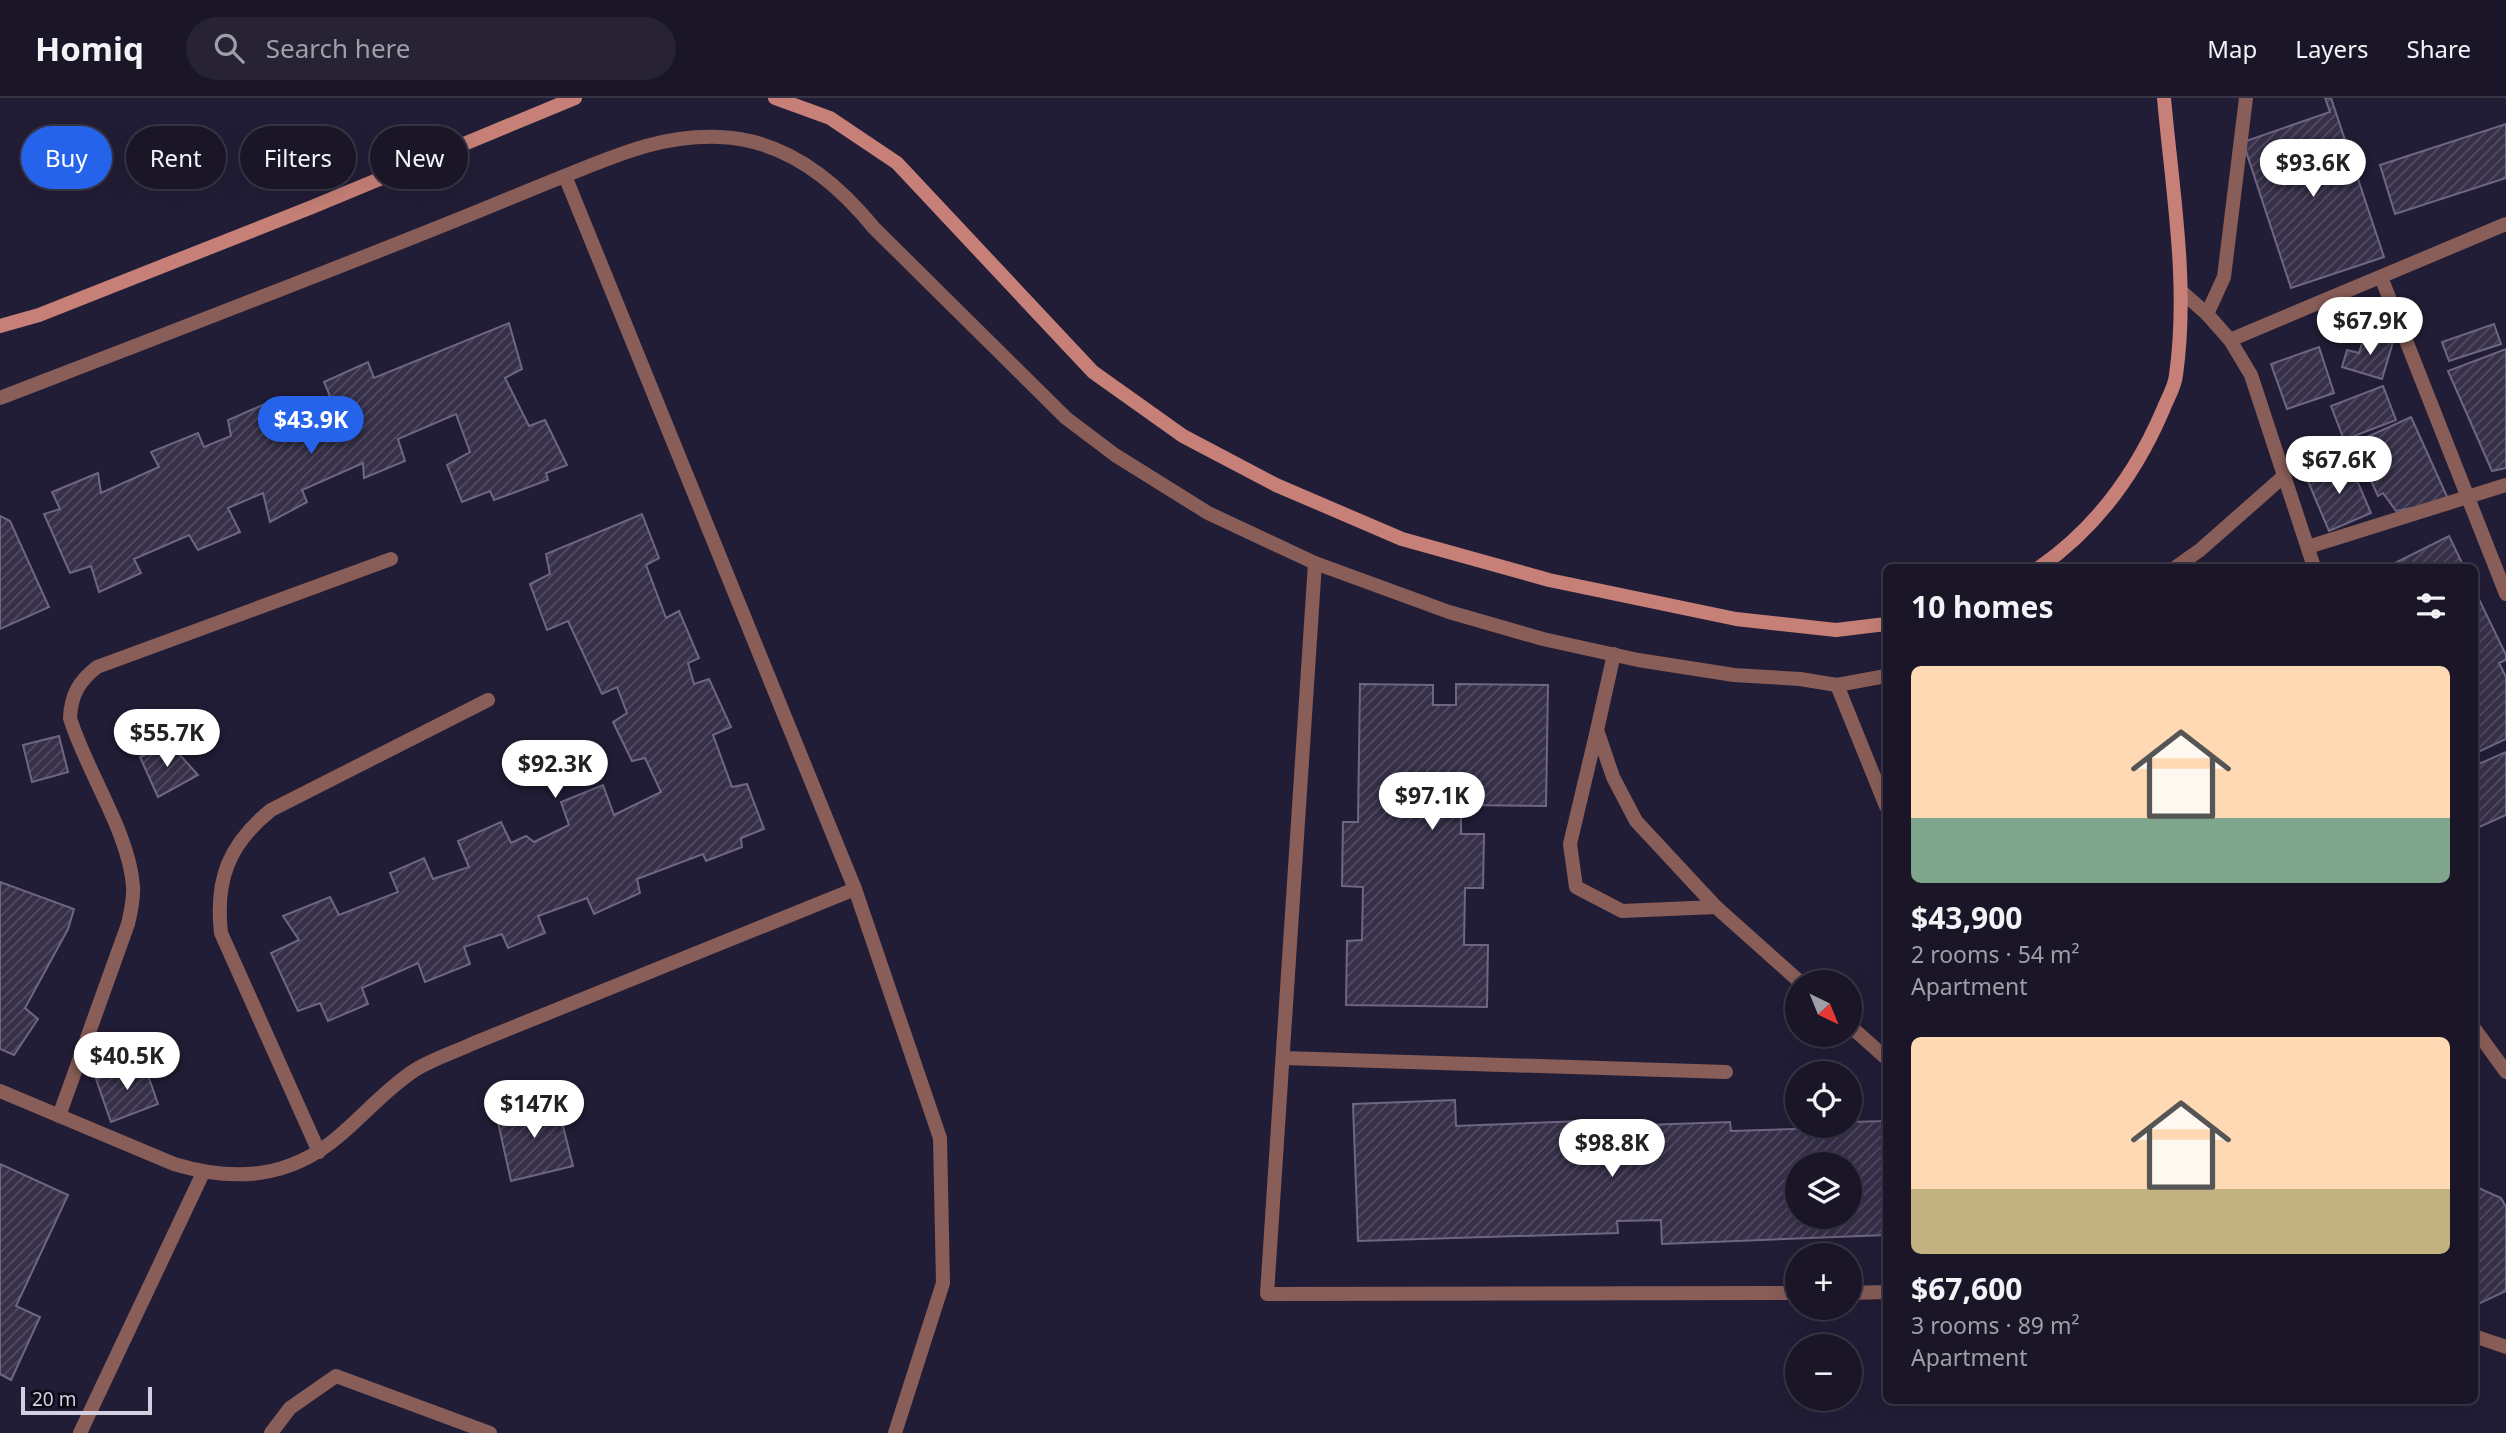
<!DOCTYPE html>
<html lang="en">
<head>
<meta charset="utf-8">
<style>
  :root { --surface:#1a1628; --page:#272334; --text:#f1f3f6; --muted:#9f9fa8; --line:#383545; --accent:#2563eb }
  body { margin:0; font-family:"Noto Sans",sans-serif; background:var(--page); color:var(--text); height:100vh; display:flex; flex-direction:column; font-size:26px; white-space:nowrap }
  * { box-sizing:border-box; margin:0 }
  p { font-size:23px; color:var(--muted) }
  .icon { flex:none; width:38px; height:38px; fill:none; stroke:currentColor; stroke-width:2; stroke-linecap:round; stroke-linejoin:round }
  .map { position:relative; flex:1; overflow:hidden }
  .sheet { position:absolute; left:1883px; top:466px; width:595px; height:840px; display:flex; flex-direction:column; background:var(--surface); border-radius:10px; box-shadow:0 7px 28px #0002,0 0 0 2px var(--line) }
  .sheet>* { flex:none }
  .top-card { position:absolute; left:21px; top:28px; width:665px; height:63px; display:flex; gap:14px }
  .needle { width:46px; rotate:137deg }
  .fabs { position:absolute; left:1785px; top:872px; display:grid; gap:14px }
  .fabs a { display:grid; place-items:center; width:77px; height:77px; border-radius:50%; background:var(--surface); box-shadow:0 7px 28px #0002,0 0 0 2px var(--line); font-size:35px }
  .scale { position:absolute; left:21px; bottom:18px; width:131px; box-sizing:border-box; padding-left:7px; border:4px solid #d1cfe0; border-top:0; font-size:19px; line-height:24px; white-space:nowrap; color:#d1cfe0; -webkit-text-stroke:5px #0b0914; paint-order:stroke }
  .price { position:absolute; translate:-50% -60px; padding:0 16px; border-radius:24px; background:#fff; color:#222; font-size:23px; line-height:46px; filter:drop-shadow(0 2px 4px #0008) }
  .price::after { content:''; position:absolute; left:50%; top:42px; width:21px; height:16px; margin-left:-10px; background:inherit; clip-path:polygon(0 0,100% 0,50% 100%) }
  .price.active { background:var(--accent); color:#fff }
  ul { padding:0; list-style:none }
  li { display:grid; align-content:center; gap:14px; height:371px; padding:0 28px }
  li span { display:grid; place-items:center; height:217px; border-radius:10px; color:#555 }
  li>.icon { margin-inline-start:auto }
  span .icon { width:126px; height:126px; fill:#fffc; stroke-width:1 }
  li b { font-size:30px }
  h2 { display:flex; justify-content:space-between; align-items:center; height:84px; padding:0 28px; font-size:30px }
  .chip { padding:0 24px; border-radius:32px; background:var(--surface); box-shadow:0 7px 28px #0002,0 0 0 2px var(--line); font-size:24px; line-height:63px }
  .chip.active { background:var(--accent); color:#fff }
  header { display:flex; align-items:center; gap:42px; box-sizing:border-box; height:98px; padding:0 35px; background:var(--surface); border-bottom:2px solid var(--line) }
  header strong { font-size:33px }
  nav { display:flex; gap:38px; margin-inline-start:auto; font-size:24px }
  .search { width:490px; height:63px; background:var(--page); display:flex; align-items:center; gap:18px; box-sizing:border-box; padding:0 24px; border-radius:38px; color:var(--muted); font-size:26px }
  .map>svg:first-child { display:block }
  .building { fill:url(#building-hatch); stroke:#6e6683; stroke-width:2; fill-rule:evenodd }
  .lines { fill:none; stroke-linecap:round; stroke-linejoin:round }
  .service { stroke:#8a5e58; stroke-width:14 }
  .minor { stroke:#8a5e58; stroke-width:14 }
  .secondary { stroke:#c68077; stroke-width:14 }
</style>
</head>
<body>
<header>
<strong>Homiq</strong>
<div class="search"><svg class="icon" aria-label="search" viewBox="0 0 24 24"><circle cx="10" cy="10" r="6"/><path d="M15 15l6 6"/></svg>Search here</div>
<nav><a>Map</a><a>Layers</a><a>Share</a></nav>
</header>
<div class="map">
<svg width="2506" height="1335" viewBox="0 0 2506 1335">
  <defs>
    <pattern id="building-hatch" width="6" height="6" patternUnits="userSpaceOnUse" patternTransform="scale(1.75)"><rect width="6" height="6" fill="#373049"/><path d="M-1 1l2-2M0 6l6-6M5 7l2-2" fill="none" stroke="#534d63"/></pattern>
  </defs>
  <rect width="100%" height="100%" fill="#221d36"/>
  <g class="building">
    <polygon points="2325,0 2331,0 2384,159 2291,190 2243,44 2330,14"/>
    <polygon points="2506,26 2506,80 2395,116 2380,67"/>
    <polygon points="509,225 522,271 505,280 529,328 545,322 567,367 546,375 548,382 494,402 490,393 462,404 447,367 470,354 456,316 398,341 405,363 364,380 363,365 302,392 307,404 270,424 263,395 228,410 240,434 198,452 189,437 134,461 141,475 99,494 91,468 70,475 44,416 60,411 52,394 98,375 101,395 159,369 151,354 198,335 204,349 231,338 228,322 265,306 273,321 330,298 324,284 368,264 374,280"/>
    <polygon points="2494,226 2501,246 2449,263 2442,244"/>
    <polygon points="2365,236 2393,244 2382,281 2342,269 2347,252 2359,255"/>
    <polygon points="2319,249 2334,295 2287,311 2271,266"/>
    <polygon points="2506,251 2506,370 2492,373 2448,273"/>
    <polygon points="2383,288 2396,322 2344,342 2331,308"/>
    <polygon points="2411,319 2449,403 2396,413 2383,395 2378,398 2363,365 2343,375 2334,354"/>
    <polygon points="2349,364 2371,415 2329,433 2307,381"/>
    <polygon points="642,416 659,460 646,467 666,520 679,513 699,560 688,565 694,586 709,581 731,629 713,637 732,689 747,686 764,731 741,740 742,749 706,763 703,756 637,781 640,795 594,816 587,800 538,818 545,835 508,850 502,836 464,849 470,866 425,884 418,865 362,890 368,906 328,923 320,905 298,913 271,855 299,842 283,818 330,799 339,817 398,794 390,775 424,760 433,781 469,769 458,743 501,724 511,745 526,738 534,744 569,727 561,704 603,687 614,717 661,694 645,660 632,663 613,624 627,615 617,589 602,596 568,523 547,532 530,486 550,476 546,456"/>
    <polygon points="0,418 10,423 49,509 0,531"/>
    <polygon points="2449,438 2464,469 2387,469"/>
    <polygon points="2474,491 2506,557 2506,562 2499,565 2506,579 2506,641 2474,656"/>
    <polygon points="1360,586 1433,587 1433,607 1456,607 1456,586 1548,587 1546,708 1461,707 1461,736 1484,736 1483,790 1465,790 1464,847 1488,847 1487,909 1346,907 1347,843 1362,842 1363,789 1342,788 1343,724 1358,724"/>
    <polygon points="59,638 68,674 32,684 23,647"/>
    <polygon points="170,646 198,677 158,699 140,659"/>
    <polygon points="2506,654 2506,717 2475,731 2474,668"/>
    <polygon points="0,784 74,811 68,831 25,910 38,921 14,957 0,951"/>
    <polygon points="143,963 158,1006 111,1024 96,981"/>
    <polygon points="556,1000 573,1068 511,1083 496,1015"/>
    <path d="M 1455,1002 L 1456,1028 L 1608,1022 L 1609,1043 L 1646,1042 L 1646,1027 L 1730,1024 L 1731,1033 L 1826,1030 L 1826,1027 L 1850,1027 L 1850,1024 L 1886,1023 L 1886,1137 L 1662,1146 L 1661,1122 L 1617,1123 L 1618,1135 L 1358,1143 L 1353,1006 ZM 1797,1066 L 1850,1066 L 1850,1118 L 1797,1118 Z"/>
    <polygon points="0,1066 68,1097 16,1208 40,1219 11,1282 0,1276"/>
    <polygon points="2474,1088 2501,1100 2506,1109 2506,1193 2474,1208"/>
  </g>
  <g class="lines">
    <g class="service">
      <polyline points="1837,587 1886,708"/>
      <polyline points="1597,632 1570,746 1576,789 1622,813 1716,809"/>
      <polyline points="1283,960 1726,974"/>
      <path d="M 59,1018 L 128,826 C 131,813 134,801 133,788 C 129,734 86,673 70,620 C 71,597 79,583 97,569 L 391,461"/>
      <path d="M 319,1054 L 221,835 C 215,781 229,746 271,712 L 488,602"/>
      <polyline points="2474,1238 2506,1249"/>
      <polyline points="271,1335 290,1310 336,1278 490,1335"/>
    </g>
    <g class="minor">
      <polyline points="565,78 855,791 940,1040 943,1185 895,1335"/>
      <polyline points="2381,179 2506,496"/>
      <polyline points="2182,194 2207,216 2230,242 2251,277 2314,469"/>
      <polyline points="2207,216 2224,179 2246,0"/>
      <polyline points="2230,242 2506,126"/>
      <path d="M 0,300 C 148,243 297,186 444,127 C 487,110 529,92 572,75 C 622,55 664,37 719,39 C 784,41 835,82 874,130 L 1066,320 L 1115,357 L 1208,415 L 1315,465 L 1449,514 L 1543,541 L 1638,562 L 1734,577 L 1800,581 L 1837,587 L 1886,578"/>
      <polyline points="2308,449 2506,387"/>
      <polyline points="1315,465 1267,1196 1797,1195"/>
      <polyline points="2176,469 2200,452 2284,378"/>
      <polyline points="1614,556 1597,632 1613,679 1636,723 1716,809 1800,884"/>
      <polyline points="1850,928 1886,960"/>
      <polyline points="2474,930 2506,974"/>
      <path d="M 0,993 L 174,1066 C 234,1084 289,1081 339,1038 C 364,1017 387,990 415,972 C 433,961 455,954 474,945 L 855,791"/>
      <polyline points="1850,1195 1886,1194"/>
      <polyline points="80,1335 203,1075"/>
    </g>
    <g class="secondary">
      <polyline points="775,0 830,20 897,65 1093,274 1183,338 1276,387 1402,441 1549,482 1736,521 1836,532 1886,526"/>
      <polyline points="0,228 39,217 312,109 575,0"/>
      <path d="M 2040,469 C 2096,430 2136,375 2163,312 C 2167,301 2175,289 2176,277 C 2189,185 2172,91 2164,0"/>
    </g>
  </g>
</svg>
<div class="fabs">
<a><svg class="needle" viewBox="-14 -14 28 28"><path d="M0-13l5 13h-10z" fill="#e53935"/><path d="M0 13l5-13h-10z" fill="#9f9fa8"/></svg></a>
<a><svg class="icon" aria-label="locate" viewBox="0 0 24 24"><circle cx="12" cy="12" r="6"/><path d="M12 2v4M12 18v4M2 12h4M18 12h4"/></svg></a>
<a><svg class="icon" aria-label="layers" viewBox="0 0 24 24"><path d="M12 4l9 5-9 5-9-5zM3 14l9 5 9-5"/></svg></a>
<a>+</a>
<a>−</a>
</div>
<div class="scale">20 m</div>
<b class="price" style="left:2313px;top:101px">$93.6K</b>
<b class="price" style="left:2370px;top:259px">$67.9K</b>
<b class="price active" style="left:311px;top:358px">$43.9K</b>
<b class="price" style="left:2339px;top:398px">$67.6K</b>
<b class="price" style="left:167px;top:671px">$55.7K</b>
<b class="price" style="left:555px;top:702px">$92.3K</b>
<b class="price" style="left:1432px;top:734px">$97.1K</b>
<b class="price" style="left:127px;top:994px">$40.5K</b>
<b class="price" style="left:534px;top:1042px">$147K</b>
<b class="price" style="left:1612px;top:1081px">$98.8K</b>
<div class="top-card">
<a class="chip active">Buy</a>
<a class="chip">Rent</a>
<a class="chip">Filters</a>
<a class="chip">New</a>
</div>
<section class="sheet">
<h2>10 homes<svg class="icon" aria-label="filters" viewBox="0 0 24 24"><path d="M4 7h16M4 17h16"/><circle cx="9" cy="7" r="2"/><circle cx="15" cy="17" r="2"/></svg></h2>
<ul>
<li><span style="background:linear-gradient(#ffd9b3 70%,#7fa58c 0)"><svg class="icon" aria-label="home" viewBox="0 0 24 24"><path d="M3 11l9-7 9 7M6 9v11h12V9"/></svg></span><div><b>$43,900</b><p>2 rooms · 54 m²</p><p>Apartment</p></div></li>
<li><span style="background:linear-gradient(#ffd9b3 70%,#c2b280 0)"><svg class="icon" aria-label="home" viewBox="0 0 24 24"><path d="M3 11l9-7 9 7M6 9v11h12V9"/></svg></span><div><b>$67,600</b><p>3 rooms · 89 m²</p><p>Apartment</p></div></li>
</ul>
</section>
</div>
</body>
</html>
